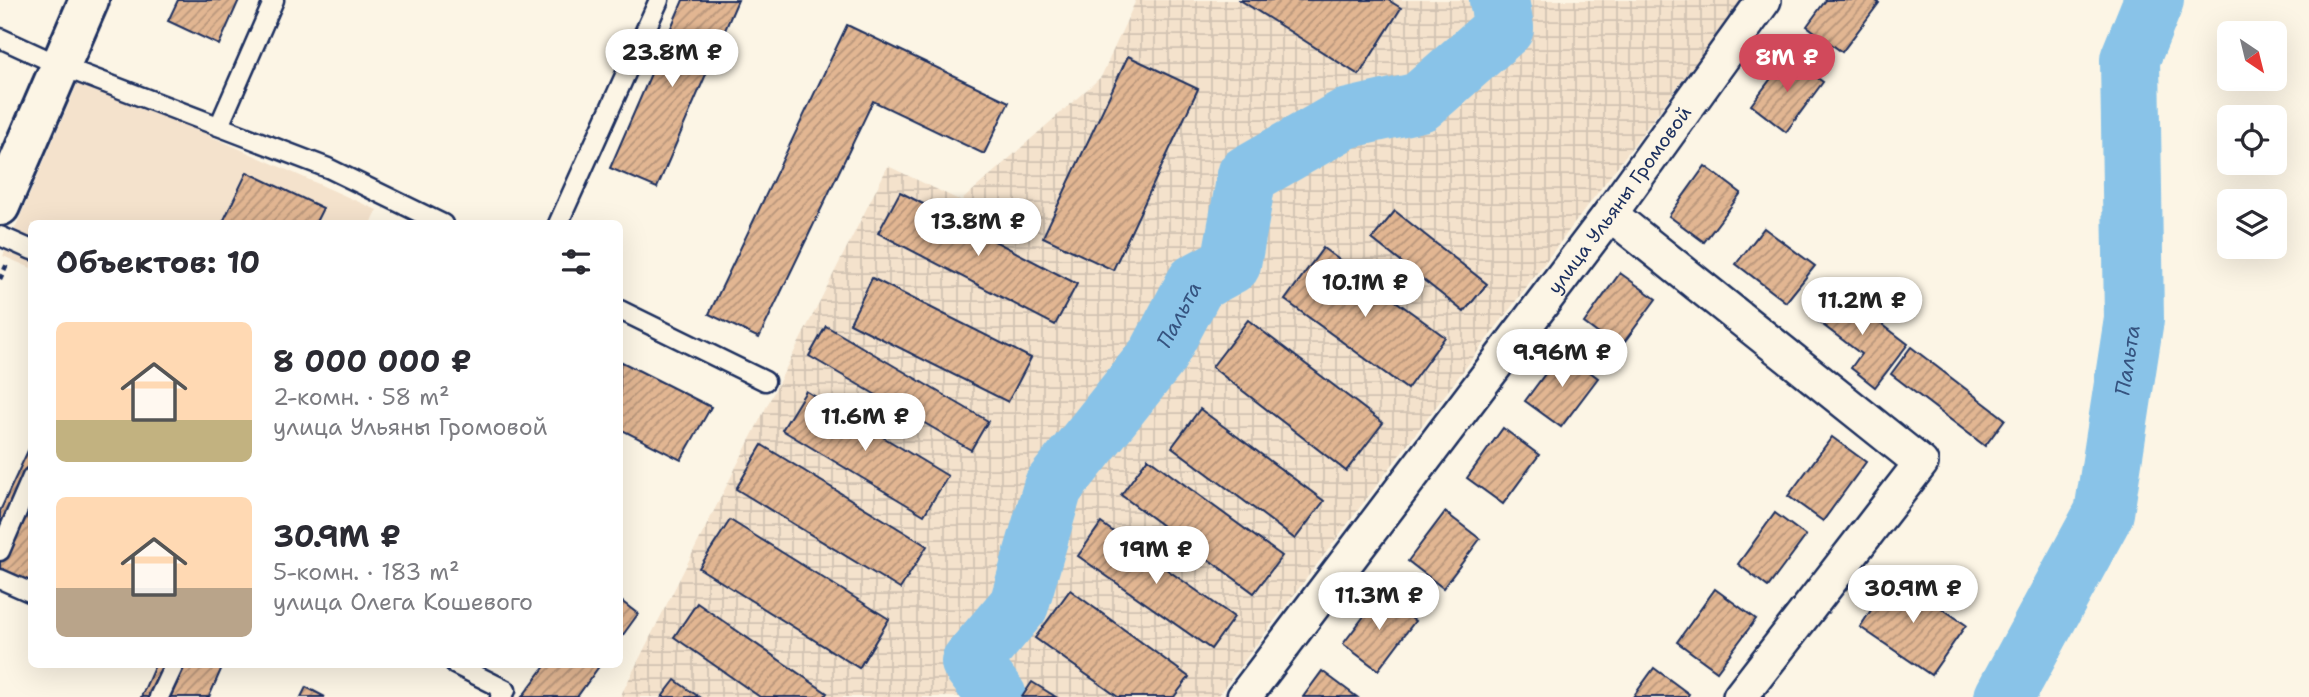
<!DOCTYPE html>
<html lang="ru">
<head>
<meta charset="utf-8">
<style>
  :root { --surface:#fff; --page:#f2f2f3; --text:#2b2b33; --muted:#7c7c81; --accent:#d1495b }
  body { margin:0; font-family:"Shantell Sans",sans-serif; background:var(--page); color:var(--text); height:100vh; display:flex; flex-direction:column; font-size:26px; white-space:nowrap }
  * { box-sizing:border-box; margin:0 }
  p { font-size:23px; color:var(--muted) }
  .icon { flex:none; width:38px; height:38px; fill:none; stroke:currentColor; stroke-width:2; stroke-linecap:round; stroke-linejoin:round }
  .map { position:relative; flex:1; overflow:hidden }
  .details { position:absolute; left:28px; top:220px; width:595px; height:448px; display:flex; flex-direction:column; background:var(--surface); border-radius:10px; box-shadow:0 7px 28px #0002 }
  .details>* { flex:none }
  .needle { width:46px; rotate:145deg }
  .controls { position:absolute; left:2217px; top:21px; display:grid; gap:14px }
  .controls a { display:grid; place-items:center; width:70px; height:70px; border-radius:10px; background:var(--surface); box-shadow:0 7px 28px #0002; font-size:35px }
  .price { position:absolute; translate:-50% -60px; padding:0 16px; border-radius:24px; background:#fff; color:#222; font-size:23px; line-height:46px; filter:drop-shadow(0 2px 4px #0008) }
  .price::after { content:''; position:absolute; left:50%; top:42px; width:21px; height:16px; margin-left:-10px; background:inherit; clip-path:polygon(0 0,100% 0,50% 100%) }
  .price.current { background:var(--accent); color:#fff }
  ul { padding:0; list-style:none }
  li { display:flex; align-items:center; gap:21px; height:175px; padding:0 28px }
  li span { display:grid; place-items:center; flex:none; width:196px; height:140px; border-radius:10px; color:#555 }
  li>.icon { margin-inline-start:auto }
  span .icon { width:84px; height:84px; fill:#fffc; stroke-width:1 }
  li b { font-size:30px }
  h2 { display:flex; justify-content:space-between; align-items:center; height:84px; padding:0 28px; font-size:30px }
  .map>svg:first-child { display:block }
  .built { fill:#f4e2cc }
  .industrial { fill:url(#industrial-grid) }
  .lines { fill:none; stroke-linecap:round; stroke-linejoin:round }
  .river { stroke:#89c3e8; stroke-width:60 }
  .building { fill:url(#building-hatch); stroke:#1b2f5e; stroke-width:2 }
  .lane-casing { stroke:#1b2f5e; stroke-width:23 }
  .street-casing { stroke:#1b2f5e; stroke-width:38 }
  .secondary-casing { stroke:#1b2f5e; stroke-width:44 }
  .path { stroke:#1b2f5e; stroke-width:4.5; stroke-dasharray:5 5; stroke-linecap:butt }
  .lane { stroke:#fcf5e5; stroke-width:18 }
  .street { stroke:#fcf5e5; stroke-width:33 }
  .secondary { stroke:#fcf5e5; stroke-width:38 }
  .labels { text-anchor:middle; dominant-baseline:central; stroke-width:6; stroke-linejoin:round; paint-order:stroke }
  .street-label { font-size:19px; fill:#1b2f5e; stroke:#fcf5e5 }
  .water-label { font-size:21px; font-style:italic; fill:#365480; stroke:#fcf5e5 }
</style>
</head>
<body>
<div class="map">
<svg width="2309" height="697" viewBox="0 0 2309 697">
  <defs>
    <pattern id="industrial-grid" width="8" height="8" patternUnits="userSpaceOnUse" patternTransform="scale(1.75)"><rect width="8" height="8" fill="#f4e2cc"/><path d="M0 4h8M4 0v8" fill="none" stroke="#d1c2b2"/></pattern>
    <pattern id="building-hatch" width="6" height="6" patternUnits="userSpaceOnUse" patternTransform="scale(1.75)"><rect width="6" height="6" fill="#e2b692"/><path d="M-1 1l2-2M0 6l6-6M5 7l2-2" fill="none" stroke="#b6947a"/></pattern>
  </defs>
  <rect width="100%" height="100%" fill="#fcf5e5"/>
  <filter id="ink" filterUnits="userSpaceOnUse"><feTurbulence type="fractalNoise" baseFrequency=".0143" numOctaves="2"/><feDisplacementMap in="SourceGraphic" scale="14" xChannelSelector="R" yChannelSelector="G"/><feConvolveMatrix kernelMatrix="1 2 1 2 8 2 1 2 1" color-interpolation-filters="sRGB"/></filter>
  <g filter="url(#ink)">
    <polygon class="built" points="80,78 377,210 371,224 32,224 31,268 3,256"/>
    <g class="industrial">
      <polygon points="1136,0 1481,0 1484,22 1412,88 1337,103 1240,168 1210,261 1169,304 1147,353 1041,483 1014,599 962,665 990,697 620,697 888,166 961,201 1101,77"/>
      <polygon points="1513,0 1743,0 1217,697 1006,697 980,663 1029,601 1062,498 1150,382 1200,293 1236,268 1259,182 1345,132 1426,111 1517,23"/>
    </g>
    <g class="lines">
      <g class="river">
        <path id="s1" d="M 997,697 L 971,662 L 1019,605 L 1053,487 L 1158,355 L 1196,283 L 1231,264 L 1247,175 L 1345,119 L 1420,102 L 1504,28 L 1499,0"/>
        <path id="s2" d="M 2004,697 L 2104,513 L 2134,319 L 2130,59 L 2154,0"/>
      </g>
    </g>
    <g class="building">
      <polygon points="178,0 239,0 219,45 168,21"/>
      <polygon points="683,0 738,0 657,188 610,168"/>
      <polygon points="1240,0 1388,0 1401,8 1359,75"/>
      <polygon points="1826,0 1875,0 1879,3 1842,52 1807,26"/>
      <polygon points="847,25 1009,102 984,154 873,101 759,338 709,314"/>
      <polygon points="1128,56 1198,89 1113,270 1043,237"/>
      <polygon points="1788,56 1823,82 1786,132 1751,105"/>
      <polygon points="1705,166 1741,193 1704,242 1669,216"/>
      <polygon points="247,172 323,208 315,224 222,224"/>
      <polygon points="900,192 1077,284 1055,325 878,233"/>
      <polygon points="1395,211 1487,284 1464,312 1372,239"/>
      <polygon points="1764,228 1815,266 1786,302 1736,264"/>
      <polygon points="1323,248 1445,337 1407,389 1285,300"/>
      <polygon points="1620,273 1656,299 1619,349 1584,323"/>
      <polygon points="872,278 1031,358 1008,402 850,323"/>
      <polygon points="1837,290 1908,344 1875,387 1851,368 1861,354 1815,319"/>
      <polygon points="1248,320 1383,423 1346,471 1212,367"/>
      <polygon points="826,326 988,421 971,450 809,356"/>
      <polygon points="1911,347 2005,419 1985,446 1891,374"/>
      <polygon points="1562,351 1598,378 1561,427 1525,401"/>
      <polygon points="620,361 711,407 681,460 620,429"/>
      <polygon points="806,391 948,476 924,515 782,430"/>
      <polygon points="1200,409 1324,501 1295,539 1172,447"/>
      <polygon points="1503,428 1539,455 1503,504 1467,478"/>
      <polygon points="1832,437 1866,462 1823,521 1788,496"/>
      <polygon points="32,442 32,590 0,574 0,511"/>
      <polygon points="762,445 927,546 900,589 736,489"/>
      <polygon points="1148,458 1282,556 1254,593 1121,495"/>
      <polygon points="1445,512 1480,539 1443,588 1408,561"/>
      <polygon points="1775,513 1806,536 1768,587 1738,564"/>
      <polygon points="730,520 889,619 859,668 699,568"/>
      <polygon points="1101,523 1234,617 1211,649 1078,556"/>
      <polygon points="1894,575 1966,625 1931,675 1860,627"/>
      <polygon points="1715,589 1756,619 1717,671 1677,642"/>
      <polygon points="1070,590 1189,677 1174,697 1118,697 1035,638"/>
      <polygon points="1380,595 1415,621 1378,670 1343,644"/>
      <polygon points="620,600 638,614 620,639"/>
      <polygon points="697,603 827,693 824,697 760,697 674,637"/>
      <polygon points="155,665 223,665 209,697 141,697"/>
      <polygon points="546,665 600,665 577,697 522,697"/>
      <polygon points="1654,668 1689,694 1687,697 1633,697"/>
      <polygon points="1322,671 1357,697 1303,697"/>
      <polygon points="675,680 699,697 662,697"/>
      <polygon points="1032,682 1056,697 1022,697"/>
      <polygon points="306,687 325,697 301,697"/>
    </g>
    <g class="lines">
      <defs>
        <g id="lane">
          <polyline points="0,38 61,66 328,168 443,224"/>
          <polyline points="219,126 274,0"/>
          <polyline points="558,224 659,0"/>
          <polyline points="0,236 32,250"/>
          <polyline points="620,310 765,381"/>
          <polyline points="0,551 32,477"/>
          <polyline points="0,579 32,593"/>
          <polyline points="456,665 506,690 500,697"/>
          <polyline points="159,697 174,665"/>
        </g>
        <g id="street">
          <polyline points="1610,214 1921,463 1740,697"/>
          <path id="s3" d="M 1244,697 L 1610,214 L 1764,0"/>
        </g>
        <polyline id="secondary" points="0,206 89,0"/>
      </defs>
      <use href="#lane" class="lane-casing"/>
      <use href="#street" class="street-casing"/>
      <use href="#secondary" class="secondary-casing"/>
      <polyline class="path" points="0,279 7,264"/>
      <use href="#lane" class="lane"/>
      <use href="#street" class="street"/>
      <use href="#secondary" class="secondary"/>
    </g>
  </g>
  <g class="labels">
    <g class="street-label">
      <text stroke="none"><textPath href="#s3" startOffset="623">улица Ульяны Громовой</textPath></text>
    </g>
    <g class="water-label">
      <text stroke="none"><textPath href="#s1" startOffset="455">Пальта</textPath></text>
      <text stroke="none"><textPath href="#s2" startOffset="364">Пальта</textPath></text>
    </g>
  </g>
</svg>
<div class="controls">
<a><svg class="needle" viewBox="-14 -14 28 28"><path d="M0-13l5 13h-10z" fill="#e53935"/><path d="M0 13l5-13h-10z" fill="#7c7c81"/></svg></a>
<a><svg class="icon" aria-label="locate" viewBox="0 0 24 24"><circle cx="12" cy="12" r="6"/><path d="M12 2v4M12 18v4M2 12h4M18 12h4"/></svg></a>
<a><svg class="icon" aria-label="layers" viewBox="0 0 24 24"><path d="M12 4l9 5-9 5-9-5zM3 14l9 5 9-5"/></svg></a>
</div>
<b class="price" style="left:672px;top:89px">23.8M ₽</b>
<b class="price current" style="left:1787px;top:94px">8M ₽</b>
<b class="price" style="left:978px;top:258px">13.8M ₽</b>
<b class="price" style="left:1365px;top:319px">10.1M ₽</b>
<b class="price" style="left:1862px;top:337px">11.2M ₽</b>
<b class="price" style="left:1562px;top:389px">9.96M ₽</b>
<b class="price" style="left:865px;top:453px">11.6M ₽</b>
<b class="price" style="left:1156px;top:586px">19M ₽</b>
<b class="price" style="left:1913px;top:625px">30.9M ₽</b>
<b class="price" style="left:1379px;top:632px">11.3M ₽</b>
<section class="details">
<h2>Объектов: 10<svg class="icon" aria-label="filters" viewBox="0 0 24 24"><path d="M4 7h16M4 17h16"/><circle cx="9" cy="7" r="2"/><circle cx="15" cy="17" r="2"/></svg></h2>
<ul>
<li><span style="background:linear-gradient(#ffd9b3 70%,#c2b280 0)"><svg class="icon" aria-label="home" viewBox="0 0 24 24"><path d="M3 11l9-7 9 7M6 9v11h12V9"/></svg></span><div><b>8 000 000 ₽</b><p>2-комн. · 58 m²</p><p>улица Ульяны Громовой</p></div></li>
<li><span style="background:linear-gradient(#ffd9b3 65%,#b9a48a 0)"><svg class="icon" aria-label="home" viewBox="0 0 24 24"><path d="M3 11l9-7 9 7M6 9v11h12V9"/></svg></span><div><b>30.9M ₽</b><p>5-комн. · 183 m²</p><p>улица Олега Кошевого</p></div></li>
</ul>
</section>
</div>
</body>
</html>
